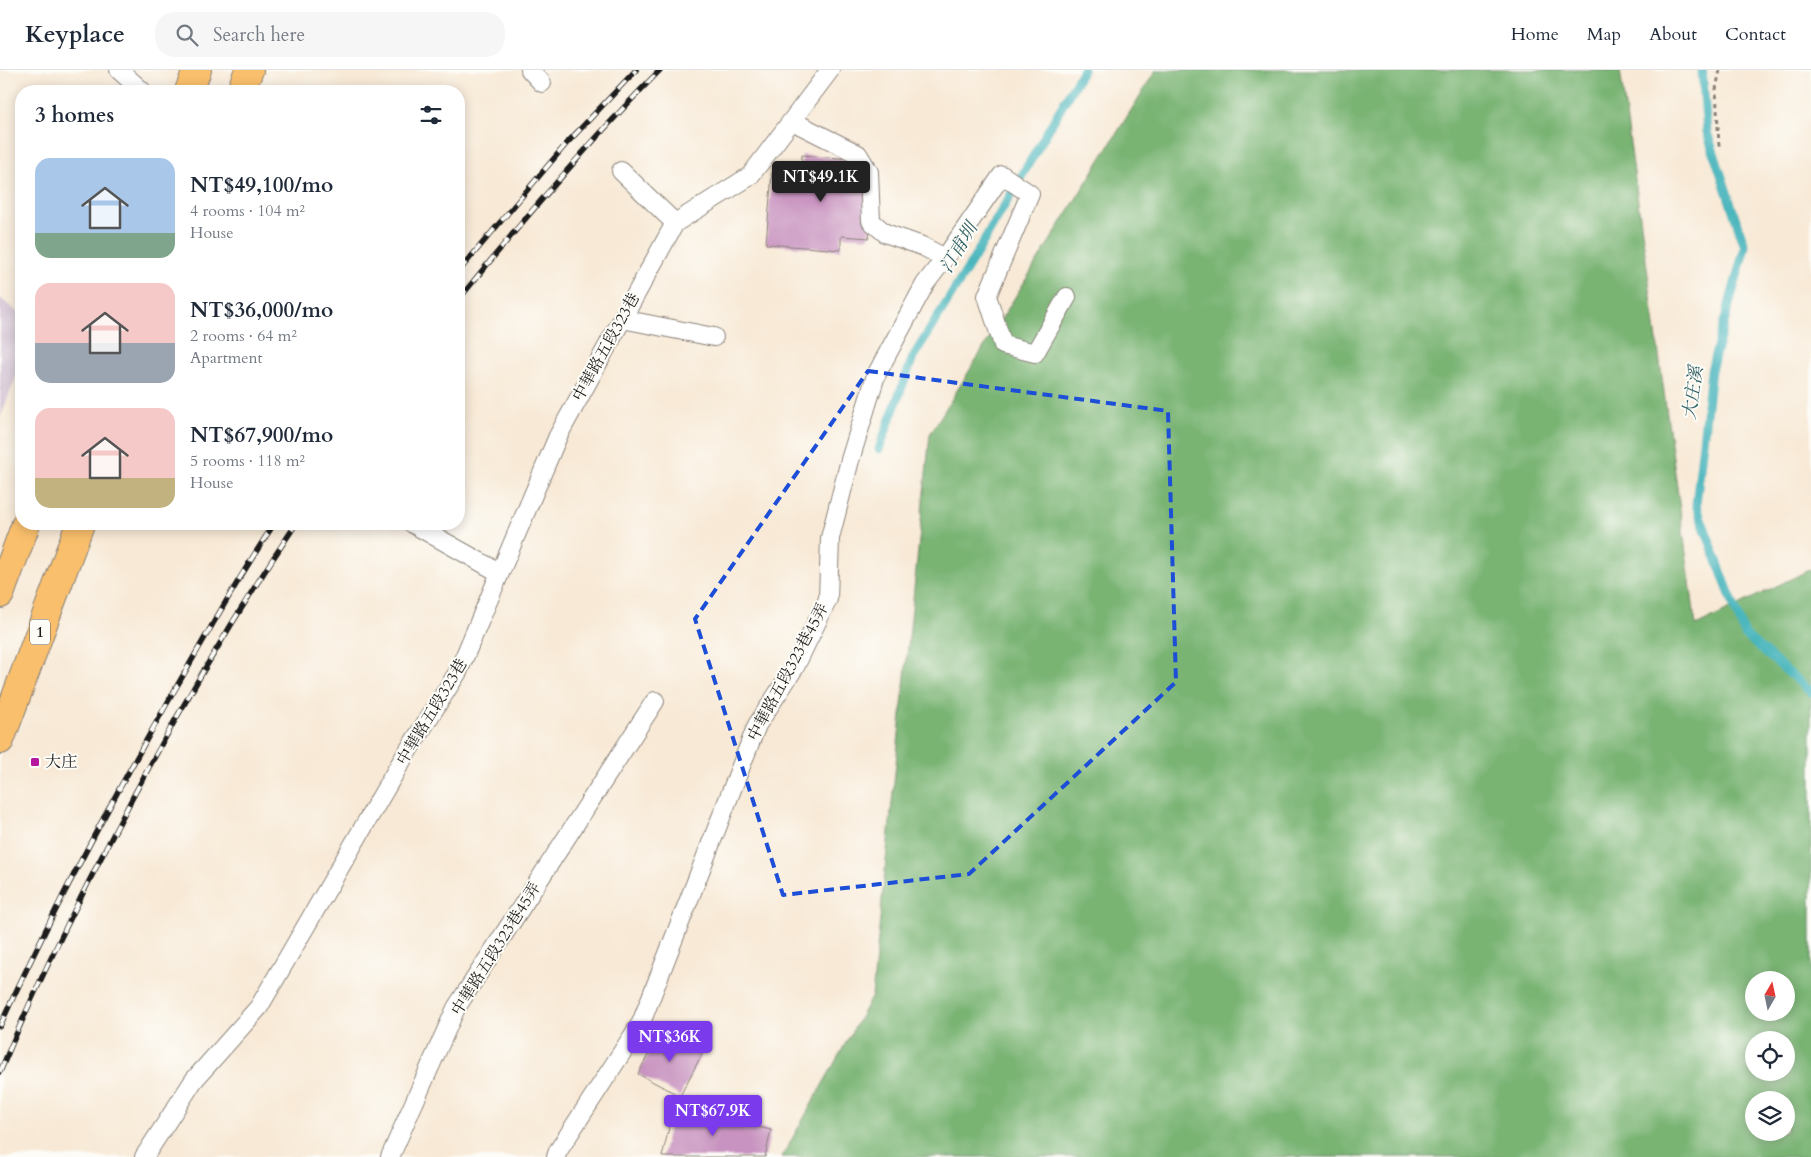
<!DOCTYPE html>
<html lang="en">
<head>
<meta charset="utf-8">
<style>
  :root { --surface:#fff; --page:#f6f6f7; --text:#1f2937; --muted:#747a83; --line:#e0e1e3; --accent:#7c3aed }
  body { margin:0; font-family:Cardo,"Noto Serif TC",serif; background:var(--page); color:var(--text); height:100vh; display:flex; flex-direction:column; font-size:19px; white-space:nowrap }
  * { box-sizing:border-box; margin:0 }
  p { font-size:16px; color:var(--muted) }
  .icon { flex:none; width:28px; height:28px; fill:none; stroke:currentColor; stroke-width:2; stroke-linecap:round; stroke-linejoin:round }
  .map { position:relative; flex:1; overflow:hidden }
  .side { position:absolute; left:15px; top:15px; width:450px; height:445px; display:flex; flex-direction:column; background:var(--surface); border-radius:20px; box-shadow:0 2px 12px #0003 }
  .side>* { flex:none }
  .needle { width:32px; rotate:9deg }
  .buttons { position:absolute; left:1745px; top:901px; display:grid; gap:10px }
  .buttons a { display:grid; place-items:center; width:50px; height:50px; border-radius:50%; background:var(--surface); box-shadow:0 2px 12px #0003; font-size:25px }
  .price { position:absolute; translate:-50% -42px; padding:0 11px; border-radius:5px; background:var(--accent); color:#fff; font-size:16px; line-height:32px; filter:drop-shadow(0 1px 2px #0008) }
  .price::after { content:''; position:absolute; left:50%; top:30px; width:15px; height:11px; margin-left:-8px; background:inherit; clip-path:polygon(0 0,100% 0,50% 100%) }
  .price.selected { background:#222; color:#fff }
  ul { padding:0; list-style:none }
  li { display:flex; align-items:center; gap:15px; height:125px; padding:0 20px }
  li span { display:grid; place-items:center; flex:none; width:140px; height:100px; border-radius:15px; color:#555 }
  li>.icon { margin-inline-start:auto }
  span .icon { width:60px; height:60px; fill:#fffc; stroke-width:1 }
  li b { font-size:21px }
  h2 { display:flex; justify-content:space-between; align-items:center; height:60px; padding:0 20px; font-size:21px }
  header { display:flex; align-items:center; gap:30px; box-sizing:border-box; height:70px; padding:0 25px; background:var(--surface); border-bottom:1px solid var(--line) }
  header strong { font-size:24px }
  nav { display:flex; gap:28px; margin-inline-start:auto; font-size:18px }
  .search { width:350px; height:45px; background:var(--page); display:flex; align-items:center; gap:12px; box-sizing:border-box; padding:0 18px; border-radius:20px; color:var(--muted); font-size:19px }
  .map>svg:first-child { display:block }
  .industrial { fill:#cfbdd0 }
  .forest { fill:#79b473; stroke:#4a6848; fill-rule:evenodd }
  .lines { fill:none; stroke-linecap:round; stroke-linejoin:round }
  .stream { stroke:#44b4bb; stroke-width:9 }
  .building { fill:#c893c0 }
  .lane-casing { stroke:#8a8279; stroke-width:20 }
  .primary-casing { stroke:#8a8279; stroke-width:30 }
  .path { stroke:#8a8279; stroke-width:3; stroke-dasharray:4 4; stroke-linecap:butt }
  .lane { stroke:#fff; stroke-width:18 }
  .primary { stroke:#f9bf6c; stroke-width:28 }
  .rail-casing { stroke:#1c1c1c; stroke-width:5.5 }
  .rail { stroke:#fdfcf7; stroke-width:4; stroke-dasharray:11; stroke-linecap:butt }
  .marked { fill:none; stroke:#1d4ed8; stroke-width:4; stroke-dasharray:10 6; stroke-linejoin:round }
  .poi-dot { fill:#b5179e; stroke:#fdfcf7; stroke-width:2 }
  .labels { text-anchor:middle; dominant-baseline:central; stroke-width:4; stroke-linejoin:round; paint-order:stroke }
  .shield { fill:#fdfcf7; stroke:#605f5e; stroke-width:1 }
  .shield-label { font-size:15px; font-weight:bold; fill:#1c1c1c }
  .street-label { font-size:16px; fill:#1c1c1c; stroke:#fdfcf7 }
  .poi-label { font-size:16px; fill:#1c1c1c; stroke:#fdfcf7; text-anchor:start }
  .water-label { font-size:18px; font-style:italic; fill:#2e6064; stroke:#fdfcf7 }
</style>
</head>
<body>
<header>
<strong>Keyplace</strong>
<div class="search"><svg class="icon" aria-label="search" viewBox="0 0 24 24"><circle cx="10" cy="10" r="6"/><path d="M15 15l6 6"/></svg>Search here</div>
<nav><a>Home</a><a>Map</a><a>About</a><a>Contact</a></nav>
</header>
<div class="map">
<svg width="1811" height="1087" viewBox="0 0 1811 1087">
  <rect width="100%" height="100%" fill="#fdfcf7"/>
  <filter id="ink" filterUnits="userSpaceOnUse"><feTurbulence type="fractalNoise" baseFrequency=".02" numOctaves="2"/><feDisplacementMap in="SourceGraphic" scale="10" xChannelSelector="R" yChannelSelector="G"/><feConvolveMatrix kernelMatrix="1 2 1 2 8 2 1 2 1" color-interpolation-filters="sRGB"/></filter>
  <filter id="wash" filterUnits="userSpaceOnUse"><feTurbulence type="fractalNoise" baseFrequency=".0096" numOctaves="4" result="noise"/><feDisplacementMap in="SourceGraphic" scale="20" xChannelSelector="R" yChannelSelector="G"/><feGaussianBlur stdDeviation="1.12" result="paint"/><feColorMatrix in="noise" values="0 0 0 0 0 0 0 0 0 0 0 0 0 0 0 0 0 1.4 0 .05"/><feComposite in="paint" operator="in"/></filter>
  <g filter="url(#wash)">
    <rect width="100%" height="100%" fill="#f8e9d6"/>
    <polygon class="industrial" points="0,228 21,245 21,294 0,348"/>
    <path class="forest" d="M 1156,0 L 1620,0 L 1696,556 L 1811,499 L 1811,1087 L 782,1087 L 872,926 L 930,364 ZM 1754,910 L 1786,910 L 1786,942 L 1754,942 ZM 1754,970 L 1786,970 L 1786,1002 L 1754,1002 ZM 1754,1030 L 1786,1030 L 1786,1062 L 1754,1062 Z"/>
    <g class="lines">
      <g class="stream">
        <polyline points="1702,0 1707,62 1745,177 1711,300 1696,435 1745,565 1811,622"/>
        <polyline points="879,379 913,287 974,188 1083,0"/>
      </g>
    </g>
    <g id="blocks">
      <g class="building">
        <polygon points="802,85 875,91 869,168 841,166 841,180 766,174 772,103 801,106"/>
        <polygon points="661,960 703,982 680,1026 638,1004"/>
        <polygon points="674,1037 771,1060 765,1087 662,1087"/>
      </g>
    </g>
  </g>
  <g filter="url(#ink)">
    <use href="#blocks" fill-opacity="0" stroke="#8a8279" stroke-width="1"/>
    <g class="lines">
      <defs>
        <g id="lane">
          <polyline points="119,0 142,21"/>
          <polyline points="530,0 542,13"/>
          <polyline points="792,51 858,84 869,102 871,151 885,163 922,176 945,188 1002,105 1030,124 987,226 1003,275 1035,283 1067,227"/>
          <polyline points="621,101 675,153"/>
          <polyline points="622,249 714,267"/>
          <polyline points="413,454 500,503"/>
          <polyline points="144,1087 194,1010 259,937 404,687 458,602 558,366 675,153 750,106 830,0"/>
          <polyline points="390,1087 456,938 655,631"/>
          <polyline points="556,1087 558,1081 641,953 757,655 795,597 828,529 830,468 850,390 876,305 925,214 945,188"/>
        </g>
        <g id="primary">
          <polyline points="189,21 197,0"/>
          <polyline points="241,21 249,0"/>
          <polyline points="0,524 26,454"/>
          <polyline points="0,670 80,454"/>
        </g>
      </defs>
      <use href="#lane" class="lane-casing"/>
      <use href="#primary" class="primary-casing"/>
      <polyline class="path" points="1719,76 1716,19 1720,0"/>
      <use href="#lane" class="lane"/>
      <use href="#primary" class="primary"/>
      <defs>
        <g id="rail">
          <polyline points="459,201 567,73 636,0"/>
          <path d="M 459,229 C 523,150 589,72 660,0"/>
          <path d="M 0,956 C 52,842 111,731 173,623 C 206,566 238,508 274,454"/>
          <path d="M 0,1002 C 34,920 73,841 114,763 C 169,657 229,553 296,454"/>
        </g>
      </defs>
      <use href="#rail" class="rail-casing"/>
      <use href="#rail" class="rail"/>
    </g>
  </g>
  <path class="marked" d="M 868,301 L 1168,341 L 1176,612 L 969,804 L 783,825 L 695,549 Z"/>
  <rect class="poi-dot" x="30" y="687" width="10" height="10" rx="2.5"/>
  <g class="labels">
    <rect class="shield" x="30" y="549.5" width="20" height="25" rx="4"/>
    <g class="shield-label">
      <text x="40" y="562">1</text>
    </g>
    <g class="street-label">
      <text transform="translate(606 277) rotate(-61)">中華路五段323巷</text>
      <text transform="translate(788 602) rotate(-62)">中華路五段323巷45弄</text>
      <text transform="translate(432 642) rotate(-59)">中華路五段323巷</text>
      <text transform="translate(496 879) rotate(-58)">中華路五段323巷45弄</text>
    </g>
    <g class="poi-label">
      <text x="45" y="692">大庄</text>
    </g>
    <g class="water-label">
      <text transform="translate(959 178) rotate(-59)">汀甫圳</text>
      <text transform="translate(1693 323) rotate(-82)">大庄溪</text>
    </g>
  </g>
</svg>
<div class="buttons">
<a><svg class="needle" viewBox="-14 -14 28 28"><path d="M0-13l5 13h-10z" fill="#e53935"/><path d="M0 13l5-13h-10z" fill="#747a83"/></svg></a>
<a><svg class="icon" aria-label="locate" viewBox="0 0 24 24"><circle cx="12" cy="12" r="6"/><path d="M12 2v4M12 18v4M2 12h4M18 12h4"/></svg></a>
<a><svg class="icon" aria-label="layers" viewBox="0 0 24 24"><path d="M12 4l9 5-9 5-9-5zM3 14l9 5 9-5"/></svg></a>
</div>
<b class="price selected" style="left:821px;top:133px">NT$49.1K</b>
<b class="price" style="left:670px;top:993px">NT$36K</b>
<b class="price" style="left:713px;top:1067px">NT$67.9K</b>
<section class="side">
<h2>3 homes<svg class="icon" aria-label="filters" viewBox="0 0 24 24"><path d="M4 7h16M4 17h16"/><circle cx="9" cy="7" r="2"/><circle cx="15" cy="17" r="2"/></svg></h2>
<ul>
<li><span style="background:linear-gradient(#a9c7e8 75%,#7fa58c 0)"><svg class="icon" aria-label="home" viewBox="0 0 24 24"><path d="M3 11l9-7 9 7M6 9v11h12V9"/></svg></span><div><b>NT$49,100/mo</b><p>4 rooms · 104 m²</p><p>House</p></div></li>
<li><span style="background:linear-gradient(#f6c9c9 60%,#9aa5b1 0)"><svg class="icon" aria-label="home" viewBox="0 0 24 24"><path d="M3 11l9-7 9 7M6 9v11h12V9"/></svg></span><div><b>NT$36,000/mo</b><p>2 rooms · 64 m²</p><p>Apartment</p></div></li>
<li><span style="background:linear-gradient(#f6c9c9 70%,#c2b280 0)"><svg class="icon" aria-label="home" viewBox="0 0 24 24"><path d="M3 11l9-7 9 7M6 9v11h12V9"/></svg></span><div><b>NT$67,900/mo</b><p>5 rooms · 118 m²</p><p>House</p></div></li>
</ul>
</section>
</div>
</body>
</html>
